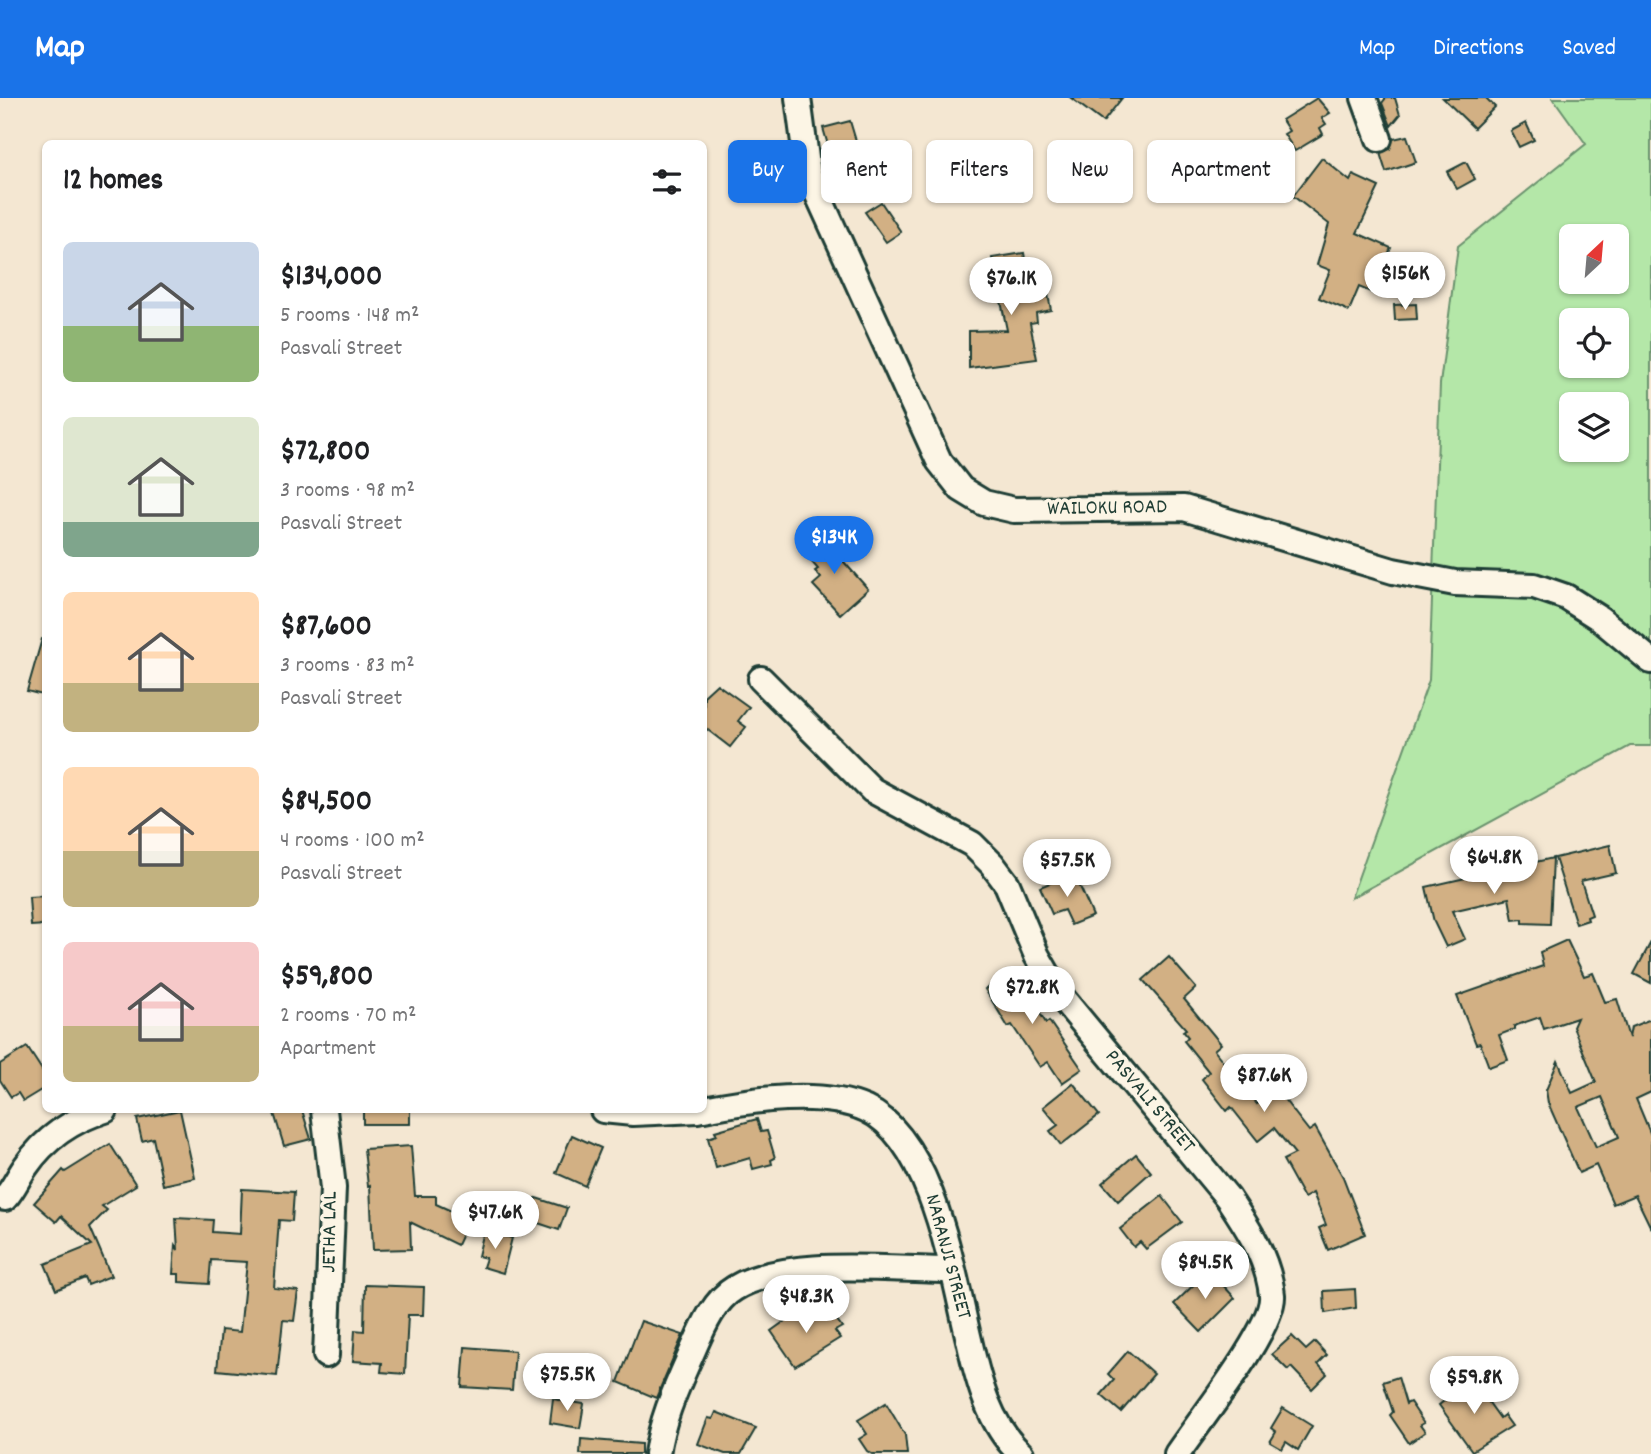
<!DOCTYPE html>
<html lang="en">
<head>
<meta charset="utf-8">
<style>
  :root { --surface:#fff; --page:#f6f6f6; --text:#202124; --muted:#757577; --accent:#1a73e8 }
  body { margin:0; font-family:Dekko,sans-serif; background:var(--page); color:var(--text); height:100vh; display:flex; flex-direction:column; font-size:26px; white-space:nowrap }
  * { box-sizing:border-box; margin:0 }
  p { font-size:23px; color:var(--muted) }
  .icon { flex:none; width:38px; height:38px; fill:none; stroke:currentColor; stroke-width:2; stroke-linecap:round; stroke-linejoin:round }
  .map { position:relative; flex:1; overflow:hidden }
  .sheet { position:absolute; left:42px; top:42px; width:665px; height:973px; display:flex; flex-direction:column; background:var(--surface); border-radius:10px; box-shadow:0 2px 5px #0004 }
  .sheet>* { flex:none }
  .top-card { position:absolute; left:728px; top:42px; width:665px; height:63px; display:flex; gap:14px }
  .needle { width:46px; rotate:26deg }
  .tools { position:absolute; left:1559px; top:126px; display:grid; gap:14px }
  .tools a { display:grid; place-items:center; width:70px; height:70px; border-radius:10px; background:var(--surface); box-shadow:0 2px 5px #0004; font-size:35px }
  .price { position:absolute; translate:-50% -60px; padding:0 16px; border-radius:24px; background:#fff; color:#222; font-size:23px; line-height:46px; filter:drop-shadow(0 2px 4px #0008) }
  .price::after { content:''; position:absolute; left:50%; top:42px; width:21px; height:16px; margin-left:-10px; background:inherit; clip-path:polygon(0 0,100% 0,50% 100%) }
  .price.selected { background:var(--accent); color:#fff }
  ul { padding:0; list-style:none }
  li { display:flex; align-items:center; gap:21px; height:175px; padding:0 21px }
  li span { display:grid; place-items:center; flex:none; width:196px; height:140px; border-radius:10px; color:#555 }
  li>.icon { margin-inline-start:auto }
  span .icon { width:84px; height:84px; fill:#fffc; stroke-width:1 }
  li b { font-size:30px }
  h2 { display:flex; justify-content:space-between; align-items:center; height:84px; padding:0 21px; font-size:30px }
  .pill { padding:0 24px; border-radius:10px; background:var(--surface); box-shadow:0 2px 5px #0004; font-size:24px; line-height:63px }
  .pill.selected { background:var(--accent); color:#fff }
  header { display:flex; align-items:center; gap:42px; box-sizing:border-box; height:98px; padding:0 35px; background:var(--accent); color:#fff }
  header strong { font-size:33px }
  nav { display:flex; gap:38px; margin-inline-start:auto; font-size:24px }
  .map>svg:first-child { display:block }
  .green { fill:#b4e7a8; stroke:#6a926e; stroke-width:2; fill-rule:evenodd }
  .building { fill:#d2b084; stroke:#1f3d34; stroke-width:2; fill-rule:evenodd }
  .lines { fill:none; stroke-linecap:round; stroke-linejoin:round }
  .minor-casing { stroke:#1f3d34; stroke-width:30 }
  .minor { stroke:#fcf5e5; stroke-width:24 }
  .labels { text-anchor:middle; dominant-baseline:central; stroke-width:7; stroke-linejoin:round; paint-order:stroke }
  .street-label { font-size:21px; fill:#1f3d34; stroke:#fcf5e5 }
</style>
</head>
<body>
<header>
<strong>Map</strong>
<nav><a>Map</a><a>Directions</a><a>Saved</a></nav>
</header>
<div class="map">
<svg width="1651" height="1356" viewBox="0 0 1651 1356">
  <rect width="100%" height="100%" fill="#f4e7d2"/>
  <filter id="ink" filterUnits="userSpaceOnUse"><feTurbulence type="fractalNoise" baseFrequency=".0143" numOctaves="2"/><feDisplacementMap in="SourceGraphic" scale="14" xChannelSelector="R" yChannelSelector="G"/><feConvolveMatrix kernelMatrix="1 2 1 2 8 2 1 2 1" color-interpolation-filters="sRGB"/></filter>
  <g filter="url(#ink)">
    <path class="green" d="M 1553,0 L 1651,0 L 1651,648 L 1630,648 L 1351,800 L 1429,582 L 1440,286 L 1458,148 L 1586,46 ZM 1572,138 L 1617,138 L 1617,184 L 1572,184 ZM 1572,222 L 1617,222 L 1617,268 L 1572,268 ZM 1572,306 L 1617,306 L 1617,352 L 1572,352 Z"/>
    <g class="building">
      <polygon points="1071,0 1122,0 1103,24"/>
      <polygon points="1317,0 1330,15 1322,20 1326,26 1320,30 1323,36 1295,53 1284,36 1289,33 1282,22"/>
      <polygon points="1386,0 1395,0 1400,17 1391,28 1382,5"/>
      <polygon points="1443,0 1486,0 1495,9 1474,30"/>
      <polygon points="850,23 859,53 832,61 823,30"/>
      <polygon points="1526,25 1534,42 1519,49 1511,33"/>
      <polygon points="1407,38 1416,64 1386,74 1380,55 1390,51 1393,41"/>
      <polygon points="1322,60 1350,83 1353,77 1379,89 1357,135 1391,150 1383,168 1386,169 1380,184 1385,186 1380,198 1359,189 1349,213 1319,200 1330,172 1317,167 1329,126 1293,98"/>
      <polygon points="1466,64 1475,81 1457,91 1447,74"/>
      <polygon points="881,104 901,134 886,144 865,114"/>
      <polygon points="1024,155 1030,189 1046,186 1051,212 1036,215 1037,224 1030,225 1037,261 969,270 969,233 1007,232 992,160"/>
      <polygon points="1416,206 1417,221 1395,222 1394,207"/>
      <polygon points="820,437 868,491 840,516 813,487 821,480 815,473 818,471 802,453"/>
      <polygon points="42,541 46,541 46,598 27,593"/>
      <polygon points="717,586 749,609 738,623 746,629 730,649 704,629 704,598"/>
      <polygon points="1610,747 1616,775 1581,783 1592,817 1587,819 1588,822 1576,826 1555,760"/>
      <polygon points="1553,760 1550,826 1523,825 1523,821 1513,822 1509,800 1452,813 1465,841 1446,849 1434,824 1426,789"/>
      <polygon points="1074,775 1093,818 1071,827 1064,812 1052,816 1040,789"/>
      <polygon points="46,798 46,827 31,828 29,799"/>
      <path d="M 1567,842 L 1584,878 L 1593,875 L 1605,904 L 1617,901 L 1629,940 L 1631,929 L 1651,921 L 1651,994 L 1636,1001 L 1651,1037 L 1651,1130 L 1635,1097 L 1613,1106 L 1596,1067 L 1579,1075 L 1548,1005 L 1546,992 L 1558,963 L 1572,995 L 1596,984 L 1573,929 L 1577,920 L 1544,931 L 1540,919 L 1514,928 L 1515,931 L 1499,937 L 1508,962 L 1489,969 L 1480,945 L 1476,946 L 1457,898 L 1543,868 L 1540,854 ZM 1602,999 L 1619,1039 L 1596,1049 L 1578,1009 Z"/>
      <polygon points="1651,844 1651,885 1634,876"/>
      <polygon points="1169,859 1196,890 1184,901 1221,946 1214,952 1257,1006 1276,991 1309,1033 1315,1029 1343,1079 1365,1136 1328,1152 1319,1130 1326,1127 1313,1095 1304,1100 1283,1062 1295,1056 1274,1030 1258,1043 1231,1009 1227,1013 1202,981 1209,974 1184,943 1188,939 1183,933 1186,931 1143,882"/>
      <polygon points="1021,871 1028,884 1023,887 1046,925 1049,923 1082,971 1062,985 1048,964 1040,969 1012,927 1008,929 985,891"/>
      <polygon points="27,949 46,978 46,989 23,1003 18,995 11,999 0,982 0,966"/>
      <polygon points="1073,985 1099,1017 1061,1047 1050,1033 1058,1027 1043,1009"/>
      <polygon points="180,1012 195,1080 163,1087 153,1040 142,1043 137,1021"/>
      <polygon points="273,1012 302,1012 311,1041 284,1048"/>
      <rect x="363" y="1012" width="47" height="14"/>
      <polygon points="757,1021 761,1034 767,1033 775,1060 771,1062 772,1066 753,1071 750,1060 716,1070 708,1040 717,1037 715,1033"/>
      <polygon points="572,1037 601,1050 585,1088 556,1075"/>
      <polygon points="110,1046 136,1087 102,1108 107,1112 90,1129 111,1178 88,1187 85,1180 56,1192 45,1166 92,1147 61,1118 56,1124 34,1105 63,1072 65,1074"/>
      <polygon points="411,1048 415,1098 436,1098 436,1106 469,1121 457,1147 410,1124 411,1151 373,1152 370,1087 368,1088 364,1051"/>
      <polygon points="1136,1056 1151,1074 1118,1103 1102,1085"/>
      <polygon points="242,1091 294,1094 292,1123 279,1122 274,1190 298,1193 294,1223 283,1222 277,1278 217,1272 221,1232 240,1234 247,1164 211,1162 209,1186 179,1184 179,1176 173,1176 175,1147 178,1152 176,1120 213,1122 212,1134 240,1136"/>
      <polygon points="1162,1098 1182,1124 1146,1151 1140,1144 1134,1149 1120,1131"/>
      <polygon points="536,1100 567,1110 559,1132 529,1122"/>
      <polygon points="484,1133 512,1140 503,1175 483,1169 486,1160 478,1158"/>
      <polygon points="1209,1172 1235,1200 1201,1234 1174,1206"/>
      <polygon points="365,1187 424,1189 423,1217 408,1217 405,1276 381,1274 382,1265 353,1263 355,1232 364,1233"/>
      <polygon points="1355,1191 1356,1210 1325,1215 1324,1193"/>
      <polygon points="813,1209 821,1221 831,1214 842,1229 835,1233 840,1240 795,1268 771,1233 799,1213 802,1217"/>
      <polygon points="641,1223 683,1237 656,1300 618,1284"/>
      <polygon points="1292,1238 1306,1252 1315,1244 1327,1257 1318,1266 1327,1276 1312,1291 1291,1269 1288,1272 1272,1256"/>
      <polygon points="465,1249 515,1253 512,1292 462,1289"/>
      <polygon points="1128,1253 1154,1276 1121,1314 1101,1297 1114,1282 1108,1276"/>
      <polygon points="1398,1279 1406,1306 1410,1304 1424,1325 1420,1327 1425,1334 1409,1345 1390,1317 1393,1314 1383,1284"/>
      <polygon points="1472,1281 1500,1320 1504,1317 1512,1328 1472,1353 1439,1307"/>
      <polygon points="553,1301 584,1306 580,1330 550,1325"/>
      <polygon points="886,1305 905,1337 907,1356 872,1356 867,1353 859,1341 867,1336 858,1322"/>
      <polygon points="1283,1310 1312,1328 1298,1352 1286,1344 1282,1351 1270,1344 1276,1334 1271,1330"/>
      <polygon points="716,1314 756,1330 741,1356 725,1356 698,1346 708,1320 713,1321"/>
      <polygon points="581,1341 641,1346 641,1356 580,1356"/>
    </g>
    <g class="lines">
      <defs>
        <g id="minor">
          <polyline points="798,0 808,75 939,363 961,391 984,405 1014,412 1184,410 1393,473 1455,485 1534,488 1566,499 1599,520 1651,563"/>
          <polyline points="1364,0 1379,41"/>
          <path d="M 761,581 L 872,692 L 972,746 L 992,766 L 1007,786 L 1037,858 L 1059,896 L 1228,1100 C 1248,1130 1268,1160 1272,1197 C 1275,1229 1197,1326 1177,1356"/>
          <path d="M 704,1011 C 751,1002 821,991 866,1011 C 933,1042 953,1176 969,1242 C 978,1282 989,1327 1021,1356"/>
          <polyline points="324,1012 333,1090 326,1257"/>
          <polyline points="603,1012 633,1015 698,1012"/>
          <path d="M 5,1100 C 14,1090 18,1079 26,1068 C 46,1039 72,1022 105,1012"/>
          <path d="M 657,1356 C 662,1321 675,1293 689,1261 C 700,1237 711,1204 735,1190 C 787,1159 890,1172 951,1172"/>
        </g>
      </defs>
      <use href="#minor" class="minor-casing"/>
      <use href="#minor" class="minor"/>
    </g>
  </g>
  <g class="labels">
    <g class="street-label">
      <text transform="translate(1107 411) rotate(-1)">WAILOKU ROAD</text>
      <text transform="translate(1149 1004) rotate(50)">PASVALI STREET</text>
      <text transform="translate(331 1134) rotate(-89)">JETHA LAL</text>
      <text transform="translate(947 1159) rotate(75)">NARANJI STREET</text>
    </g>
  </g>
</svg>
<div class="tools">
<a><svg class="needle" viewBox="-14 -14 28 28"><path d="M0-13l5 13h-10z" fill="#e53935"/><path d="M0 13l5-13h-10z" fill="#757577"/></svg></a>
<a><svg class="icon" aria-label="locate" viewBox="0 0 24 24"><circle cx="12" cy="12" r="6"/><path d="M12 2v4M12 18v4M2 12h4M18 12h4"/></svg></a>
<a><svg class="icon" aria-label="layers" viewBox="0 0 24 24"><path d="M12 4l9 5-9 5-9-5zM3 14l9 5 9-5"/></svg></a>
</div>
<b class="price" style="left:1405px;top:214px">$156K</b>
<b class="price" style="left:1011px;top:219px">$76.1K</b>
<b class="price selected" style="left:834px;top:478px">$134K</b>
<b class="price" style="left:1494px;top:798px">$64.8K</b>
<b class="price" style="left:1067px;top:801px">$57.5K</b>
<b class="price" style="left:1032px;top:928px">$72.8K</b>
<b class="price" style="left:1264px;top:1016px">$87.6K</b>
<b class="price" style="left:495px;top:1153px">$47.6K</b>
<b class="price" style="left:1205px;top:1203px">$84.5K</b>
<b class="price" style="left:806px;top:1237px">$48.3K</b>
<b class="price" style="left:567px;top:1315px">$75.5K</b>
<b class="price" style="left:1474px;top:1318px">$59.8K</b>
<div class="top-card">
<a class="pill selected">Buy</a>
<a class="pill">Rent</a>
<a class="pill">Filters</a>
<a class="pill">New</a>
<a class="pill">Apartment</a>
</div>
<section class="sheet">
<h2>12 homes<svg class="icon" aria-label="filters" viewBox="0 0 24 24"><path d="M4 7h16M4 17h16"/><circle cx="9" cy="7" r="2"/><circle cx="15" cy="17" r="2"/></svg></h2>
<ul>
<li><span style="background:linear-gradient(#c9d6e8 60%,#8fb573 0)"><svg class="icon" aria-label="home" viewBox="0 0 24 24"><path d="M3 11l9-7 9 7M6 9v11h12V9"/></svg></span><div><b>$134,000</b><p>5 rooms · 148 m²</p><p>Pasvali Street</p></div></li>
<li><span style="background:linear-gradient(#dfe7d0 75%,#7fa58c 0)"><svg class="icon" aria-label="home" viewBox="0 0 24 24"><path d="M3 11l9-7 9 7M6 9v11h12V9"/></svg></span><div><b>$72,800</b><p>3 rooms · 98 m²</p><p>Pasvali Street</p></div></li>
<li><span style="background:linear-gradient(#ffd9b3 65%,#c2b280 0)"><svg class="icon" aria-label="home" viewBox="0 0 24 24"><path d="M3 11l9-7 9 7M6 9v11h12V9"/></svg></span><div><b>$87,600</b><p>3 rooms · 83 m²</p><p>Pasvali Street</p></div></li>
<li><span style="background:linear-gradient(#ffd9b3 60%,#c2b280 0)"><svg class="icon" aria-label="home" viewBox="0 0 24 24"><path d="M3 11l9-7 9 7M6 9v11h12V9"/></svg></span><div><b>$84,500</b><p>4 rooms · 100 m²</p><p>Pasvali Street</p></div></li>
<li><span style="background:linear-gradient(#f6c9c9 60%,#c2b280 0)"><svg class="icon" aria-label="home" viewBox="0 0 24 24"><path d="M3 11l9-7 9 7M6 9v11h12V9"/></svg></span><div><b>$59,800</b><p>2 rooms · 70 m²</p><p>Apartment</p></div></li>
</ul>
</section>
</div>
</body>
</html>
